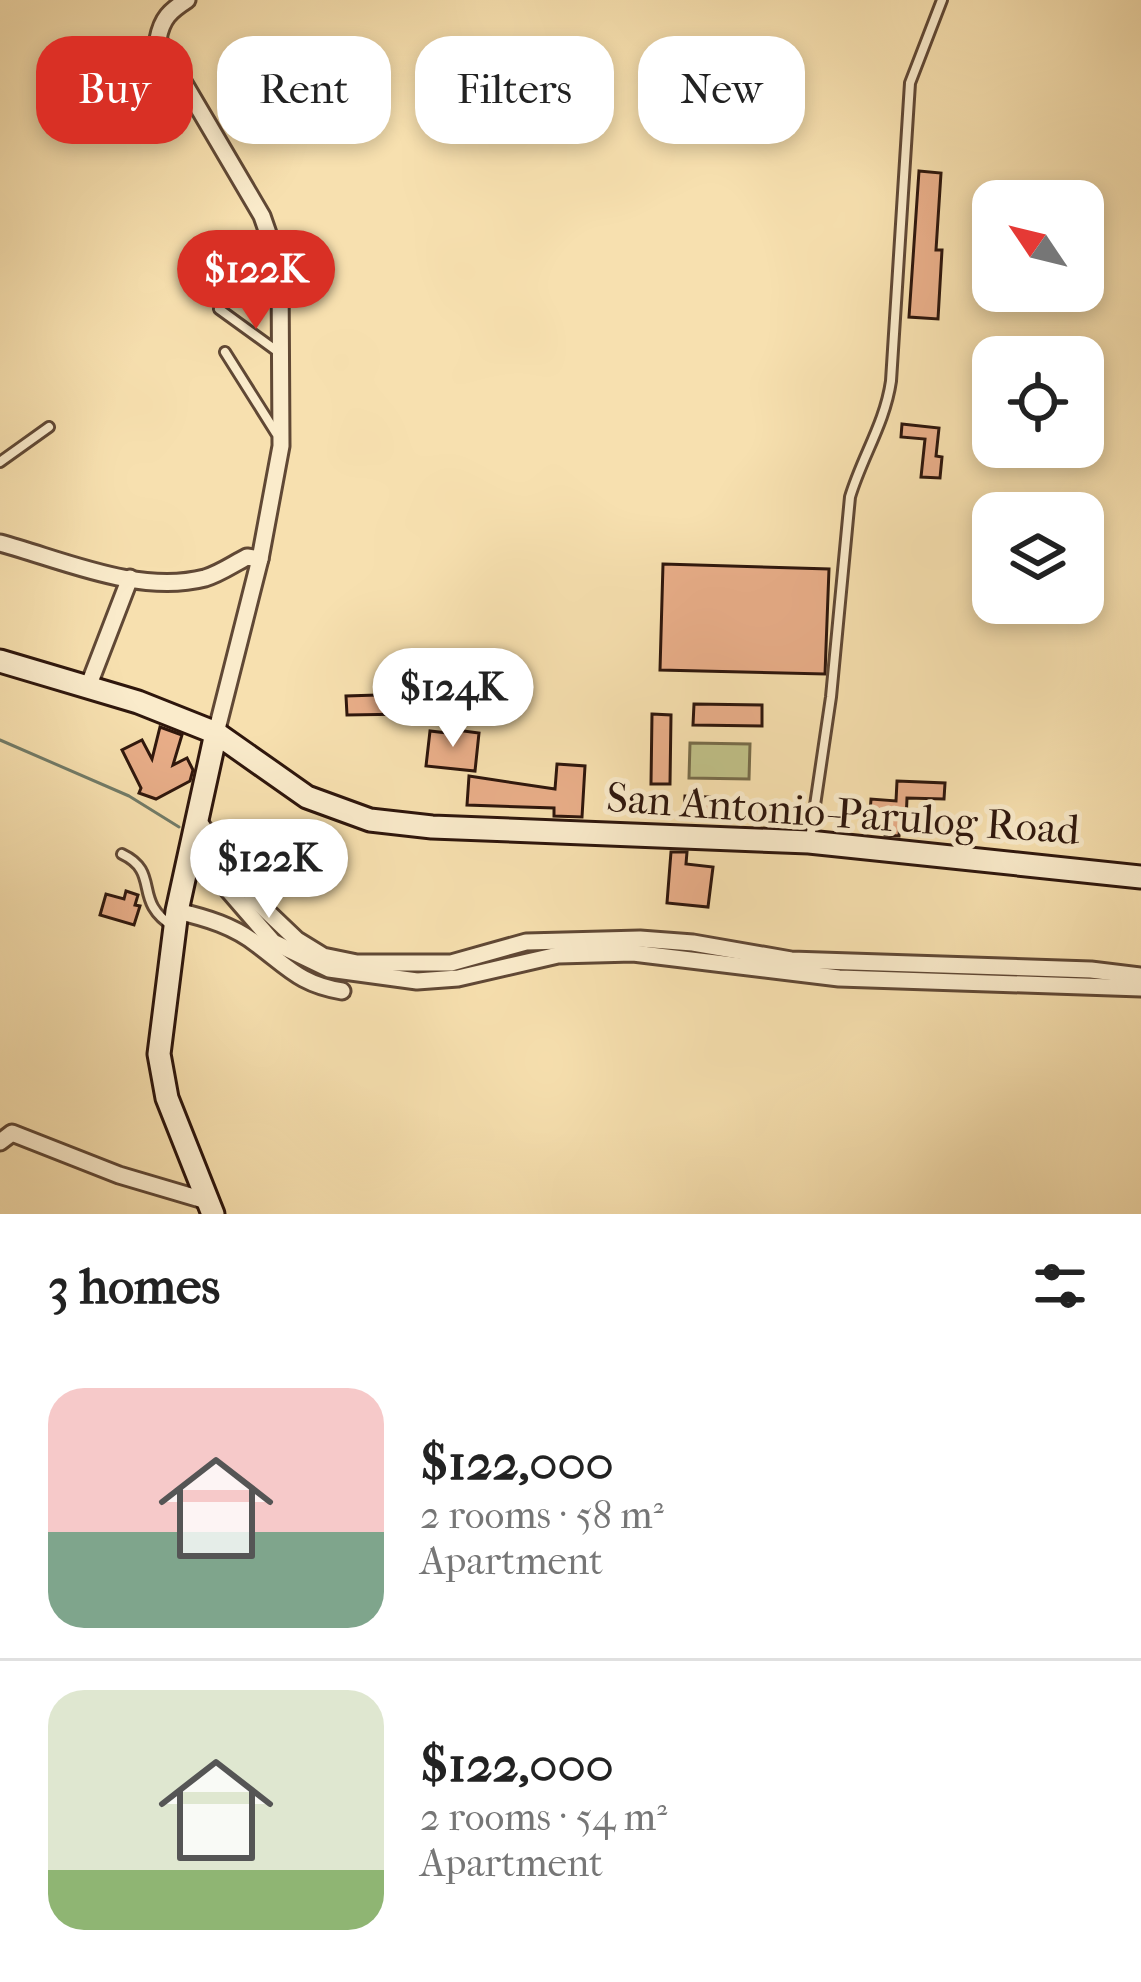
<!DOCTYPE html>
<html lang="en">
<head>
<meta charset="utf-8">
<style>
  :root { --surface:#fff; --page:#f2f2f2; --text:#222; --muted:#767676; --line:#e0e0e0; --accent:#d93025 }
  body { margin:0; font-family:"IM FELL French Canon",serif; background:var(--page); color:var(--text); height:100vh; display:flex; flex-direction:column; font-size:45px; white-space:nowrap }
  * { box-sizing:border-box; margin:0 }
  p { font-size:39px; color:var(--muted) }
  .icon { flex:none; width:66px; height:66px; fill:none; stroke:currentColor; stroke-width:2; stroke-linecap:round; stroke-linejoin:round }
  .map { position:relative; height:1214px; overflow:hidden }
  .sheet { display:flex; flex-direction:column; background:var(--surface); flex:1 }
  .sheet>* { flex:none }
  .top-card { position:absolute; left:36px; top:36px; width:1071px; height:108px; display:flex; gap:24px }
  .needle { width:78px; rotate:305deg }
  .fabs { position:absolute; left:972px; top:180px; display:grid; gap:24px }
  .fabs a { display:grid; place-items:center; width:132px; height:132px; border-radius:24px; background:var(--surface); box-shadow:0 6px 18px #0003; font-size:60px }
  .price { position:absolute; translate:-50% -102px; padding:0 27px; border-radius:42px; background:#fff; color:#222; font-size:39px; line-height:78px; filter:drop-shadow(0 3px 6px #0008) }
  .price::after { content:''; position:absolute; left:50%; top:72px; width:36px; height:27px; margin-left:-18px; background:inherit; clip-path:polygon(0 0,100% 0,50% 100%) }
  .price.on { background:var(--accent); color:#fff }
  ul { padding:0; list-style:none }
  li { display:flex; align-items:center; gap:36px; height:300px; padding:0 48px }
  li+li { border-top:3px solid var(--line) }
  li span { display:grid; place-items:center; flex:none; width:336px; height:240px; border-radius:36px; color:#555 }
  li>.icon { margin-inline-start:auto }
  span .icon { width:144px; height:144px; fill:#fffc; stroke-width:1 }
  li b { font-size:51px }
  h2 { display:flex; justify-content:space-between; align-items:center; height:144px; padding:0 48px; font-size:51px }
  .pill { padding:0 42px; border-radius:36px; background:var(--surface); box-shadow:0 6px 18px #0003; font-size:42px; line-height:108px }
  .pill.on { background:var(--accent); color:#fff }
  .map>svg:first-child { display:block }
  .green { fill:#c0c188; stroke:#776c4a; stroke-width:3 }
  .lines { fill:none; stroke-linecap:round; stroke-linejoin:round }
  .stream { stroke:#717b68; stroke-width:3 }
  .building { fill:#e9ae89; stroke:#2e160c; stroke-width:3 }
  .lane-casing { stroke:#604835; stroke-width:14 }
  .street-casing { stroke:#604835; stroke-width:21 }
  .secondary-casing { stroke:#2e160c; stroke-width:27 }
  .lane { stroke:#faebcb; stroke-width:8 }
  .street { stroke:#faebcb; stroke-width:15 }
  .secondary { stroke:#faebcb; stroke-width:21 }
  .labels { text-anchor:middle; dominant-baseline:central; stroke-width:10; stroke-linejoin:round; paint-order:stroke }
  .street-label { font-size:42px; fill:#2e160c; stroke:#faebcb }
</style>
</head>
<body>
<div class="map">
<svg width="1141" height="1214" viewBox="0 0 1141 1214">
  <rect width="100%" height="100%" fill="#f7e0af"/>
  <filter id="stains"><feTurbulence type="fractalNoise" baseFrequency=".00167" numOctaves="4"/><feColorMatrix values="0 0 0 0 .2 0 0 0 0 .09 0 0 0 0 .02 0 0 0 .5 -.17"/></filter>
  <radialGradient id="worn" r=".72"><stop offset=".6" stop-color="#630" stop-opacity="0"/><stop offset="1" stop-color="#630" stop-opacity=".3"/></radialGradient>
  <polygon class="green" points="690,743 750,744 749,779 689,778"/>
  <g class="lines">
    <g class="stream">
      <polyline points="0,740 129,796 179,827"/>
      <polyline points="202,841 219,862"/>
      <polyline points="262,916 274,932"/>
      <polyline points="678,951 710,955"/>
      <polyline points="494,962 543,951"/>
      <polyline points="844,971 861,970"/>
      <polyline points="881,971 939,974"/>
    </g>
  </g>
  <g class="building">
    <polygon points="919,171 941,173 936,250 942,250 938,319 909,317"/>
    <polygon points="902,424 939,428 936,456 942,457 940,478 921,477 925,439 901,437"/>
    <polygon points="663,564 829,569 825,674 660,670"/>
    <polygon points="410,694 410,714 347,715 346,696"/>
    <polygon points="694,704 762,705 762,726 693,725"/>
    <polygon points="652,714 671,715 670,784 651,784"/>
    <polygon points="160,727 182,735 173,765 187,758 193,770 190,781 156,799 139,793 141,788 122,750 142,740 152,759"/>
    <polygon points="456,730 479,733 475,771 426,766 430,731 456,734"/>
    <polygon points="557,764 585,766 582,817 554,816 554,808 467,805 469,776 555,789"/>
    <polygon points="897,781 945,783 944,799 907,798 906,821 900,821 899,836 885,835 887,815 870,813 871,799 896,801"/>
    <polygon points="685,796 728,798 728,816 684,814"/>
    <polygon points="671,852 687,852 686,864 713,867 708,907 667,903"/>
    <polygon points="126,891 138,895 135,905 140,906 134,925 100,915 106,894 124,899"/>
  </g>
  <g class="lines">
    <defs>
      <g id="lane">
        <polyline points="219,309 281,354"/>
        <polyline points="225,352 276,433"/>
        <polyline points="0,462 49,427"/>
        <path d="M 810,839 L 831,697 L 850,497 C 862,457 885,423 891,381 L 910,83 L 942,0"/>
        <path d="M 122,854 C 162,873 131,901 174,927"/>
      </g>
      <g id="street">
        <path d="M 187,0 C 170,11 162,18 158,39 L 262,216 L 280,268 L 281,446 L 260,559 L 216,733"/>
        <path d="M 0,543 C 63,560 139,595 205,578 C 221,573 233,564 247,557 L 260,559"/>
        <polyline points="88,687 130,578"/>
        <polyline points="197,819 255,900 297,940 323,956 357,963 451,963 526,942 640,939 693,943 791,960 1091,970 1141,976"/>
        <polyline points="190,846 273,942 329,969 417,981 458,978 558,955 633,953 839,978 1141,988"/>
        <path d="M 177,911 C 207,918 234,926 258,945 C 290,969 301,984 342,991"/>
        <polyline points="0,1142 12,1133 119,1175 207,1201"/>
      </g>
      <g id="secondary">
        <polyline points="0,661 138,702 216,733 307,797 370,820 432,827 809,842 1141,877"/>
        <polyline points="213,1214 167,1098 159,1054 177,911 216,733"/>
      </g>
    </defs>
    <use href="#lane" class="lane-casing"/>
    <use href="#street" class="street-casing"/>
    <use href="#secondary" class="secondary-casing"/>
    <use href="#lane" class="lane"/>
    <use href="#street" class="street"/>
    <use href="#secondary" class="secondary"/>
  </g>
  <g class="labels">
    <g class="street-label">
      <text transform="translate(843 814) rotate(4)">San Antonio-Parulog Road</text>
    </g>
  </g>
  <rect width="100%" height="100%" filter="url(#stains)"/>
  <rect width="100%" height="100%" fill="url(#worn)"/>
</svg>
<div class="fabs">
<a><svg class="needle" viewBox="-14 -14 28 28"><path d="M0-13l5 13h-10z" fill="#e53935"/><path d="M0 13l5-13h-10z" fill="#767676"/></svg></a>
<a><svg class="icon" aria-label="locate" viewBox="0 0 24 24"><circle cx="12" cy="12" r="6"/><path d="M12 2v4M12 18v4M2 12h4M18 12h4"/></svg></a>
<a><svg class="icon" aria-label="layers" viewBox="0 0 24 24"><path d="M12 4l9 5-9 5-9-5zM3 14l9 5 9-5"/></svg></a>
</div>
<b class="price on" style="left:256px;top:332px">$122K</b>
<b class="price" style="left:453px;top:750px">$124K</b>
<b class="price" style="left:269px;top:921px">$122K</b>
<div class="top-card">
<a class="pill on">Buy</a>
<a class="pill">Rent</a>
<a class="pill">Filters</a>
<a class="pill">New</a>
</div>
</div>
<section class="sheet">
<h2>3 homes<svg class="icon" aria-label="filters" viewBox="0 0 24 24"><path d="M4 7h16M4 17h16"/><circle cx="9" cy="7" r="2"/><circle cx="15" cy="17" r="2"/></svg></h2>
<ul>
<li><span style="background:linear-gradient(#f6c9c9 60%,#7fa58c 0)"><svg class="icon" aria-label="home" viewBox="0 0 24 24"><path d="M3 11l9-7 9 7M6 9v11h12V9"/></svg></span><div><b>$122,000</b><p>2 rooms · 58 m²</p><p>Apartment</p></div></li>
<li><span style="background:linear-gradient(#dfe7d0 75%,#8fb573 0)"><svg class="icon" aria-label="home" viewBox="0 0 24 24"><path d="M3 11l9-7 9 7M6 9v11h12V9"/></svg></span><div><b>$122,000</b><p>2 rooms · 54 m²</p><p>Apartment</p></div></li>
</ul>
</section>
</body>
</html>
